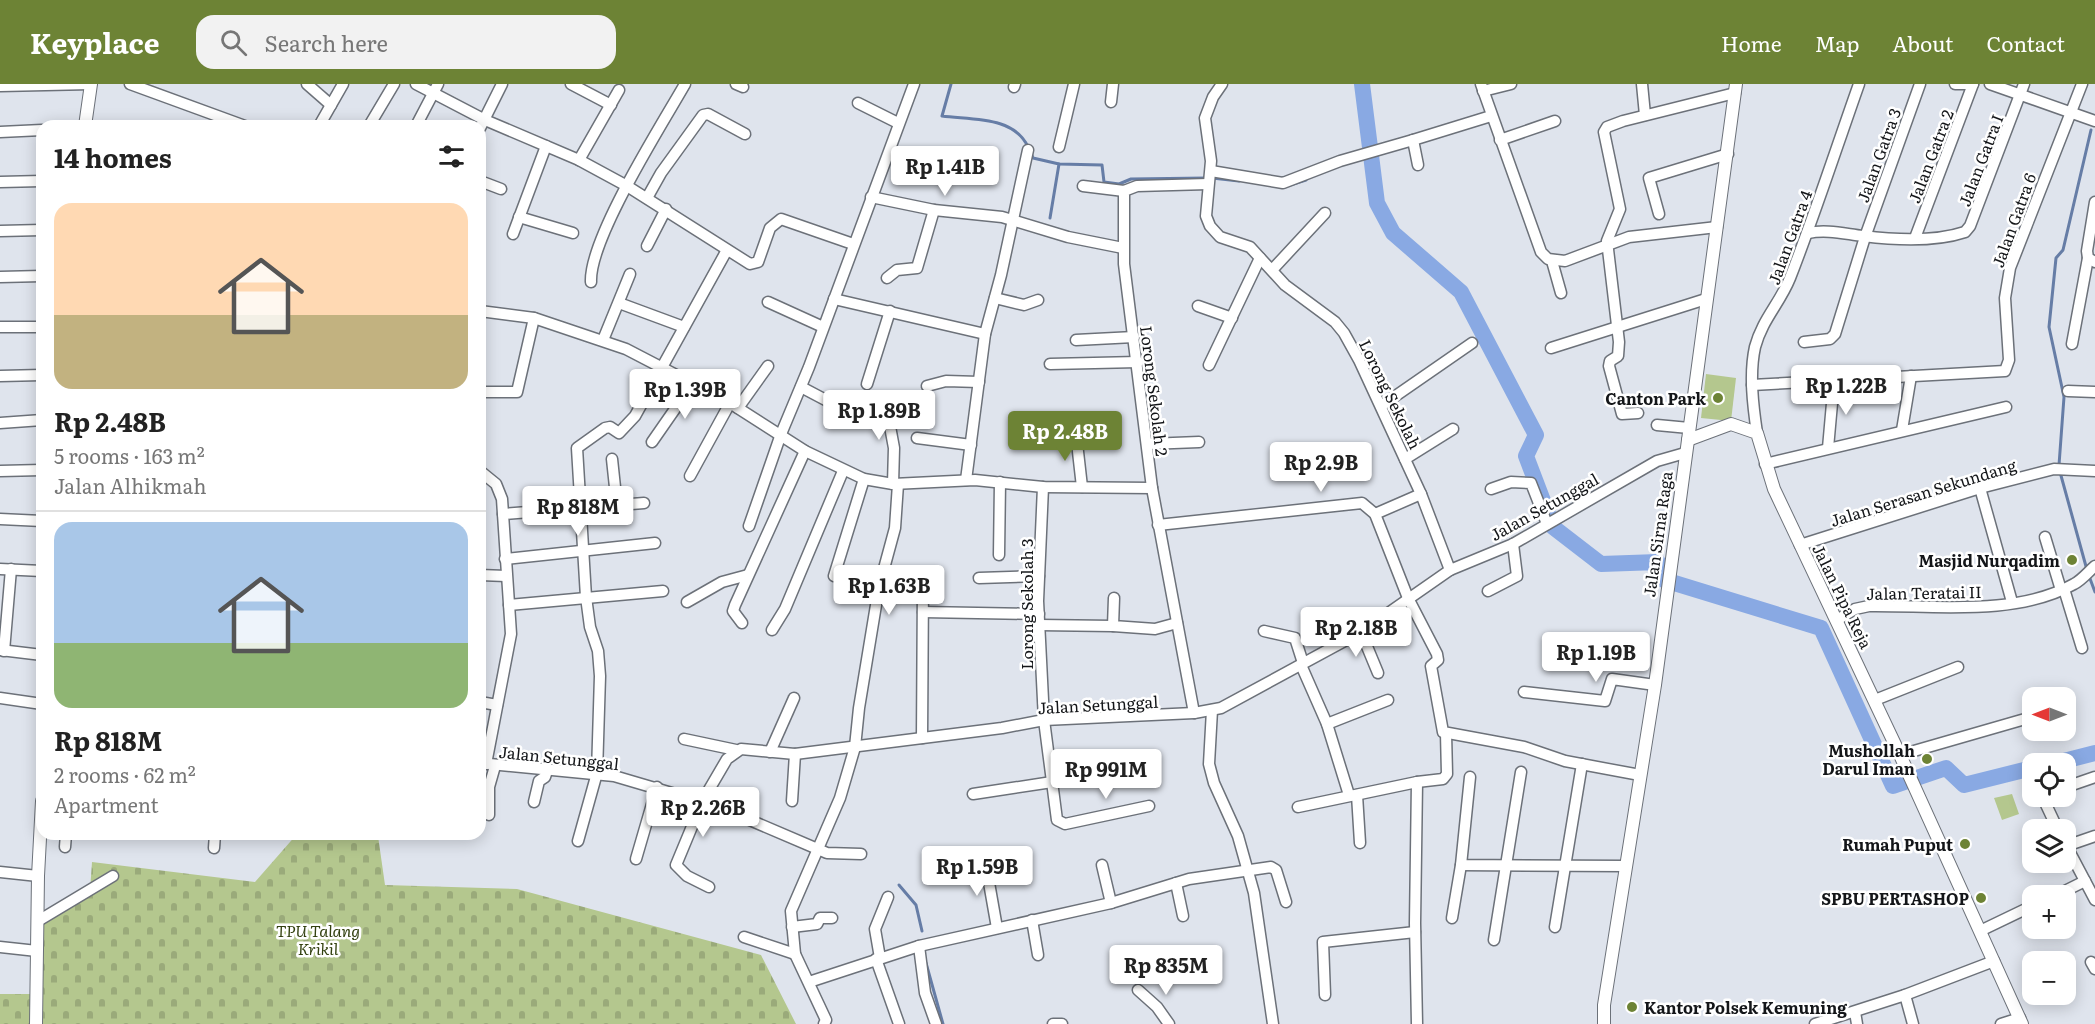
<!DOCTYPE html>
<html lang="en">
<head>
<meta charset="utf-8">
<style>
  :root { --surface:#fff; --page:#f2f2f2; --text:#222; --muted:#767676; --line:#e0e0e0; --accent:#6d8335 }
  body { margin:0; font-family:Literata,serif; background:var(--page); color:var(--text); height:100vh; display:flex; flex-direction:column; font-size:22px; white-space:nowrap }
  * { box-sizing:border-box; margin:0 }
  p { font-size:20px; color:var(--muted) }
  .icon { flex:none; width:33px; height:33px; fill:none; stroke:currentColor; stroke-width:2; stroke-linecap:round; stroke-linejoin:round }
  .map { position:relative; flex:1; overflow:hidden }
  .side { position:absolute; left:36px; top:36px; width:450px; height:720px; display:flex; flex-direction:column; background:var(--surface); border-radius:18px; box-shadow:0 3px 15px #0003 }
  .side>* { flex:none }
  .needle { width:39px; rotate:270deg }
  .controls { position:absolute; left:2022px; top:603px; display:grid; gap:12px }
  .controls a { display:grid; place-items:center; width:54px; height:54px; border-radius:12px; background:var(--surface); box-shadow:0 3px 15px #0003; font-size:30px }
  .price { position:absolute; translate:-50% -51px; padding:0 14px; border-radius:6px; background:#fff; color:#222; font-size:20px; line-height:39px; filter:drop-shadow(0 2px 3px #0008) }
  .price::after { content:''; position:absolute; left:50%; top:36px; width:18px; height:14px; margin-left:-9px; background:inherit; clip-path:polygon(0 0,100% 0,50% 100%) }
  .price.active { background:var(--accent); color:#fff }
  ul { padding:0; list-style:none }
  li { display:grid; align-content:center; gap:12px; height:318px; padding:0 18px }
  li+li { border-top:2px solid var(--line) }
  li span { display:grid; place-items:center; height:186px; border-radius:18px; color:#555 }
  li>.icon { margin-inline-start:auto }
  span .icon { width:108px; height:108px; fill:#fffc; stroke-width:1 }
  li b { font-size:26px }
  h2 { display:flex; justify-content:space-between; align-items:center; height:72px; padding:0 18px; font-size:26px }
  header { display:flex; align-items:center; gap:36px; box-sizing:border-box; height:84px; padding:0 30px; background:var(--accent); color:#fff }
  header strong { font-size:28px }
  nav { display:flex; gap:33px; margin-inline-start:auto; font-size:21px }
  .search { width:420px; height:54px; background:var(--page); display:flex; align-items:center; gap:15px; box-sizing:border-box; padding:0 21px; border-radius:18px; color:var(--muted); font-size:22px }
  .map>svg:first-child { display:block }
  .cemetery { fill:url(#cemetery-stones) }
  .pitch { fill:#b4c78e }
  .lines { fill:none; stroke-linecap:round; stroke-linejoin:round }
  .stream { stroke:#667da6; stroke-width:3 }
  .river { stroke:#89a9e3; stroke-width:16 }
  .minor-casing { stroke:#6c7179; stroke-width:13 }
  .tertiary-casing { stroke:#6c7179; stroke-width:14 }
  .minor { stroke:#fff; stroke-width:10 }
  .tertiary { stroke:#fff; stroke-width:12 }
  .poi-dot { fill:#6d8335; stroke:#fff; stroke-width:2 }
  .labels { text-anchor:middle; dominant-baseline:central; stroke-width:5; stroke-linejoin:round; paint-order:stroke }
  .street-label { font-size:16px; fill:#141619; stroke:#fff }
  .poi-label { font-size:16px; font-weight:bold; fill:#141619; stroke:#fff; text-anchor:end }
  .park-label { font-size:16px; font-style:italic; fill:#32400f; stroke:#fff }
</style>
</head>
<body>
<header>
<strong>Keyplace</strong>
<div class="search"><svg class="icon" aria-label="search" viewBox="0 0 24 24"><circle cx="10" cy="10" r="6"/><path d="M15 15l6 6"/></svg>Search here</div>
<nav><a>Home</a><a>Map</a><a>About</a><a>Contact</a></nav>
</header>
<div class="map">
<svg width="2095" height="940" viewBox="0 0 2095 940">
  <defs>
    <pattern id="cemetery-stones" width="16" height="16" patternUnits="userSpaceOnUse" patternTransform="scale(1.5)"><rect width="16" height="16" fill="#b4c78e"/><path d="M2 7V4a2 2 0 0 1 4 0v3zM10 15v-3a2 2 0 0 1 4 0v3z" fill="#9aaa7a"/></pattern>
  </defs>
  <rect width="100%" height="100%" fill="#dfe4ed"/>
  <polygon class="cemetery" points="297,750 378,752 385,801 517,805 761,871 796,940 0,940 0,910 35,910 43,839 90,807 92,778 255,798"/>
  <g class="pitch">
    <polygon points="1706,290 1736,294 1731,337 1701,334"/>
    <polygon points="2012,710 2019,730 2002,736 1994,714"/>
  </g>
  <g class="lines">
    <g class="stream">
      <path d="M 951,0 L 942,32 C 972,36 1014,32 1028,63"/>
      <polyline points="1031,69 1033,74 1059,80 1102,81 1104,98 1119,100 1131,95 1206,94"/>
      <polyline points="1212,94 1239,97"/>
      <polyline points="1290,101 1306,96"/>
      <polyline points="1050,134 1059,80"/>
      <polyline points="2059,381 2064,313 2049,243 2056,174 2063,166 2091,46"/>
      <polyline points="2060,388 2087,486"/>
      <polyline points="2089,492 2095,508"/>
      <polyline points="899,801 916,821 922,847"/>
      <polyline points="926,879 943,940"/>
    </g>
    <g class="river">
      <polyline points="1362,0 1377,119 1393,149 1461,208 1536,351 1526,372 1553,443 1601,480 1658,478 1658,494 1821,544 1893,702 1946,684 1964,701 2032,684"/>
      <polyline points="2052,680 2095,669"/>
    </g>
    <defs>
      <g id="minor">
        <polyline points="130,0 245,42"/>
        <polyline points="307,0 331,21"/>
        <polyline points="416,0 485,36 579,76 627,102 750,180 758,178 770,144 781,135 853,160"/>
        <polyline points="571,0 611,21"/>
        <polyline points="736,0 743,3"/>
        <polyline points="1222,0 1213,13 1205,34 1211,77 1206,132 1210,142 1220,153 1250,163 1285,201 1335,238 1344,249 1359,276 1421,410 1450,486"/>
        <polyline points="1481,0 1541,168 1548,175 1565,177 1629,153 1717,143"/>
        <polyline points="1642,0 1645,31"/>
        <polyline points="1955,0 1973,0"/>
        <polyline points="1990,0 2095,37"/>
        <polyline points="0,2 91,0"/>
        <polyline points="1014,3 1015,0"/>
        <polyline points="1483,7 1511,0"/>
        <polyline points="1111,18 1113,0"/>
        <polyline points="858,19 898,39"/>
        <polyline points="319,42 343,0"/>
        <polyline points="369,42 394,0"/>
        <polyline points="416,42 438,0"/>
        <polyline points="480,44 502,0"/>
        <polyline points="0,48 42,46"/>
        <polyline points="1500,56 1555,37"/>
        <polyline points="1059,63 1074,0"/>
        <polyline points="579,76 619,6"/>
        <polyline points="1418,81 1413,56 1491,32"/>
        <polyline points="1211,87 1283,99 1340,77 1413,56"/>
        <polyline points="480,97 501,105"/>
        <polyline points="0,98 42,97"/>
        <polyline points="1083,102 1124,107"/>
        <polyline points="871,113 934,126 1002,133 1068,153 1123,164"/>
        <polyline points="647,114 661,89 703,31 708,30 745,50"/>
        <polyline points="2095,118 2087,167 2088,174 2095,178"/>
        <polyline points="1659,130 1649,94 1728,70"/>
        <polyline points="519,133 573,149"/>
        <polyline points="0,147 42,146"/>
        <path d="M 1808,149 C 1827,145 1845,150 1863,152 C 1895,156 1935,158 1965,148 L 1970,142 L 2024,0"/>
        <polyline points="513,150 546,62"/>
        <polyline points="1915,154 1973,0"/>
        <polyline points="647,162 666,125"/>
        <polyline points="1552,177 1561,209"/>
        <polyline points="1272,186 1325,129"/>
        <polyline points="0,193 42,192"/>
        <polyline points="887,194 897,186 917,184 934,126"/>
        <path d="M 591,198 C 589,155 661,42 685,0"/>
        <polyline points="995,214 1024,221 1038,216"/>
        <polyline points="834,215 985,250"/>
        <polyline points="768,218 823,243"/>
        <polyline points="619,219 684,243"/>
        <polyline points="1198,222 1232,234"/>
        <polyline points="480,227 534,234 626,265 730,319 805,367 864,395 893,400 975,396 1043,403 1152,404"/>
        <polyline points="0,243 42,243"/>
        <polyline points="603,256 630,190"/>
        <polyline points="1076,256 1134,253"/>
        <polyline points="1804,258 1830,255 1835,250 1865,153 1920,0"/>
        <polyline points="2072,260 2088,174"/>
        <polyline points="1551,264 1706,215"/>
        <polyline points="1050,280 1138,278"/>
        <polyline points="1209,281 1260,174"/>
        <polyline points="0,292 42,291"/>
        <polyline points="867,300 890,227"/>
        <polyline points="1752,301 2005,287 2009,276 2005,214 2010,184 2082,0"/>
        <polyline points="927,302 946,297 979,298"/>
        <polyline points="801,303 856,332"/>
        <polyline points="2068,307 2095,308"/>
        <polyline points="480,308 517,308 534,234"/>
        <polyline points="892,319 889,337 894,364 893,400"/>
        <polyline points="1381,322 1472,259"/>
        <polyline points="738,324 768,282"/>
        <polyline points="1638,329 1622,330 1609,282 1610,277 1618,272 1619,258 1607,157 1620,125 1604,48 1607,43 1623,37 1735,9"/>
        <polyline points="1024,337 1072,342 1076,350 1082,403"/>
        <polyline points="0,339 42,336"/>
        <polyline points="1657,341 1689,344"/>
        <polyline points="1902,346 1911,292"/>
        <path d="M 1757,349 C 1753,322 1749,290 1755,263 C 1762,236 1780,219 1790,194 C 1815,130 1836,65 1859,0"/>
        <polyline points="917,354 971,361"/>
        <polyline points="652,358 693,299"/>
        <polyline points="1148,360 1199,358"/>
        <polyline points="1828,364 1834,297"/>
        <polyline points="612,375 617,422"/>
        <polyline points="1405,375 1453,345"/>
        <polyline points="1765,380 2006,323"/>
        <polyline points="0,387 42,386"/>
        <polyline points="480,387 496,400 502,415 511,550 486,680"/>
        <polyline points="690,392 730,319"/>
        <polyline points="966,396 985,250 1001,191 1028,66"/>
        <polyline points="1043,403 1038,517 1044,636 1057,736 1065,740 1149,722"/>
        <polyline points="1980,404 2012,518"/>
        <polyline points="1491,405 1511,398 1531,399 1547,440"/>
        <polyline points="503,430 644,419"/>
        <polyline points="1375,430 1421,410"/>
        <polyline points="0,435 42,437"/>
        <polyline points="1158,441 1362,419 1375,430 1408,514 1437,570 1438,576 1431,582 1443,648 1524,663 1565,677 1640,691"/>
        <polyline points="749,442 781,350 809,283 914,0"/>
        <polyline points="2045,453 2061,506"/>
        <polyline points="1800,461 1980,404 2054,385 2095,387"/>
        <polyline points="999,471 1000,398"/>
        <polyline points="505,475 655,459"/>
        <polyline points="0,485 42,487"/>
        <polyline points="480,491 506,492"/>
        <polyline points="834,492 864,395"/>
        <polyline points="979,494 1039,492"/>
        <polyline points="2064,505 2082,564"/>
        <polyline points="1488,507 1517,492 1513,460"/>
        <polyline points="1114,514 1113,542 1155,545 1177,539"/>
        <polyline points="687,518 722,498 748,491"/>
        <polyline points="509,521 663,507"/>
        <polyline points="923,528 1039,530"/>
        <path d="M 1837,536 L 1855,525 L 1869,522 C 1933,521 2015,533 2074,500 C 2082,496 2088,488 2095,482"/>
        <polyline points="742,539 733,527 735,521 805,367"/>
        <polyline points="1039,541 1113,542"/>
        <polyline points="772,546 785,525 843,387"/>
        <polyline points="1264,547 1295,554 1303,579"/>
        <polyline points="1361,548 1378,589"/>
        <polyline points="0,566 42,571"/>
        <polyline points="4,567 11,485"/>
        <polyline points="1301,581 1327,640 1349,711"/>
        <polyline points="1524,608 1605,617 1612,595 1655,601"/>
        <polyline points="0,614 42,620"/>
        <polyline points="1875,616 1958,583"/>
        <polyline points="480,618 497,621"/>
        <polyline points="2066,624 2068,623"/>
        <polyline points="1212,626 1209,680 1214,699 1238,752 1254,809 1273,940"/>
        <polyline points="1194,629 1152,404 1124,180 1124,107 1137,102 1208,100"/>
        <polyline points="1327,640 1388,616"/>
        <polyline points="922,654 923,497"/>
        <polyline points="684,655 736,666"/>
        <polyline points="770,668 794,614"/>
        <polyline points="1900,671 2032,633"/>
        <polyline points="480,679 614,692 699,717 703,716 727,675 741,665 795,670 1002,644 1044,636 1194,629 1221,624 1361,548 1450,486 1513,460 1657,377 1685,369"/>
        <polyline points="1470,693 1461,781 1626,782"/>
        <polyline points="1417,698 1415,839 1417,940"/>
        <polyline points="2066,703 2095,693"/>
        <polyline points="973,710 1052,698"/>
        <polyline points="1357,711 1360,759"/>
        <polyline points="2042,712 2058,746"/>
        <polyline points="792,717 795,670"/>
        <polyline points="534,718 539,697 545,693 547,687"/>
        <polyline points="1298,723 1417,698 1443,695 1447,690 1446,649"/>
        <polyline points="489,731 489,703 495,682"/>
        <polyline points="578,757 597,689 600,592 598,567 590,543 586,513 577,364 605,344 610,343 619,349 635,332 727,166"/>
        <polyline points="2066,761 2095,816"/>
        <polyline points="2066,762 2095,752"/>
        <polyline points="65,763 66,750"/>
        <polyline points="214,764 215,750"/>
        <polyline points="636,775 657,703"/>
        <polyline points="985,776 997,844"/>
        <polyline points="1102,781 1111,819"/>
        <polyline points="0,788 38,792"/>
        <polyline points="1176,799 1183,832"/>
        <polyline points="709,803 687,792 676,781 703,716 827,769 861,770"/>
        <polyline points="2055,812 2085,797"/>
        <polyline points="1452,834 1461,781"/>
        <polyline points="1032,836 1038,871"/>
        <polyline points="38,837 113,792"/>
        <polyline points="792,843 817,840 820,834 832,834"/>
        <polyline points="1555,843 1582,680"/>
        <polyline points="1980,847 2032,822"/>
        <polyline points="744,853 795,870"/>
        <polyline points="1494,856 1521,688"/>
        <polyline points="919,862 925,909 936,940"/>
        <polyline points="0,863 37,867"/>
        <polyline points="880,874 875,845 888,813"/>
        <polyline points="876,875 899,940"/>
        <polyline points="2091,878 2095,885"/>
        <polyline points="809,898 919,862 1111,819 1189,795 1271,783 1276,786 1286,818"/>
        <polyline points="1138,906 1157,923 1169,940"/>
        <polyline points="1325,911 1323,858 1415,848"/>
        <polyline points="1905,911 1913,940"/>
        <polyline points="1855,928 1857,940"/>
        <polyline points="824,940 826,936 795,870 791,827 840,714 855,663 859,624 879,503 895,444 898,400"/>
        <polyline points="1053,940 1062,940"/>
        <polyline points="1815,940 1905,911 1994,877"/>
        <polyline points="2001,940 2020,934"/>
      </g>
      <g id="tertiary">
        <polyline points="85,42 91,0"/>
        <polyline points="1688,356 1731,340 1757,349 1774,405 1900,671 2022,940"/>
        <polyline points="36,940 38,792 42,717"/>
        <polyline points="1604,940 1604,921 1655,601 1736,0"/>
      </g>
    </defs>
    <use href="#minor" class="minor-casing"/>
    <use href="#tertiary" class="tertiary-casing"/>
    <use href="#minor" class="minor"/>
    <use href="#tertiary" class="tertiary"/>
  </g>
  <g class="poi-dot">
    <circle cx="1718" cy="314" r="6"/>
    <circle cx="2072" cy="476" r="6"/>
    <circle cx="1927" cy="675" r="6"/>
    <circle cx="1965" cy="760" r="6"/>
    <circle cx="1981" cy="814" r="6"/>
    <circle cx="1632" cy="923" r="6"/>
  </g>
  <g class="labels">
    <g class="street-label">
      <text transform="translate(1878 71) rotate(-70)">Jalan Gatra 3</text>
      <text transform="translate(1930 72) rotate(-69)">Jalan Gatra 2</text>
      <text transform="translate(1980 76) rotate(-69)">Jalan Gatra I</text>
      <text transform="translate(2013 136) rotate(-70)">Jalan Gatra 6</text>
      <text transform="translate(1789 153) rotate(-70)">Jalan Gatra 4</text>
      <text transform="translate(1155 307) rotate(83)">Lorong Sekolah 2</text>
      <text transform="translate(1391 310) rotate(64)">Lorong Sekolah</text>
      <text transform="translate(1923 408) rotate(-17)">Jalan Serasan Sekundang</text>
      <text transform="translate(1544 422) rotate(-29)">Jalan Setunggal</text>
      <text transform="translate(1657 450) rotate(-82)">Jalan Sirna Raga</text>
      <text transform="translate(1924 508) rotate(-1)">Jalan Teratai II</text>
      <text transform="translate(1843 512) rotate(64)">Jalan Pipa Reja</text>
      <text transform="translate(1026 520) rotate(-90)">Lorong Sekolah 3</text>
      <text transform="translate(1098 620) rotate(-3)">Jalan Setunggal</text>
      <text transform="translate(559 673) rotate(6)">Jalan Setunggal</text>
    </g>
    <g class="poi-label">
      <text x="1706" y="314">Canton Park</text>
      <text x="2060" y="476">Masjid Nurqadim</text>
      <text x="1915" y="666">Mushollah<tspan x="1915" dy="18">Darul Iman</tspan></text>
      <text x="1953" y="760">Rumah Puput</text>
      <text x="1969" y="814">SPBU PERTASHOP</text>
      <text x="1644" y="923" text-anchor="start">Kantor Polsek Kemuning</text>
    </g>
    <g class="park-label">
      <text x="318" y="846">TPU Talang<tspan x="318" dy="18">Krikil</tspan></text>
    </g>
  </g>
</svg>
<div class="controls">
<a><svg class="needle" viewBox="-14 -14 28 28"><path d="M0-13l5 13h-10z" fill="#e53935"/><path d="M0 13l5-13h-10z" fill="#767676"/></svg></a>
<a><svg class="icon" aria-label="locate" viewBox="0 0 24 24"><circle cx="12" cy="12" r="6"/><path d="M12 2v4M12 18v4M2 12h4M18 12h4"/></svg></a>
<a><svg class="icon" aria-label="layers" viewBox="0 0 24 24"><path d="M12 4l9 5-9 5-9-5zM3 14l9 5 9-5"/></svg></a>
<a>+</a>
<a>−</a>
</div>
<b class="price" style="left:945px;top:113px">Rp 1.41B</b>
<b class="price" style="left:1846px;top:332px">Rp 1.22B</b>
<b class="price" style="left:685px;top:336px">Rp 1.39B</b>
<b class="price" style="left:879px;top:357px">Rp 1.89B</b>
<b class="price active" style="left:1065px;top:378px">Rp 2.48B</b>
<b class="price" style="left:1321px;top:409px">Rp 2.9B</b>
<b class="price" style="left:578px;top:453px">Rp 818M</b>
<b class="price" style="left:889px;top:532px">Rp 1.63B</b>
<b class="price" style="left:1356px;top:574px">Rp 2.18B</b>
<b class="price" style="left:1596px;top:599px">Rp 1.19B</b>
<b class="price" style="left:1106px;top:716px">Rp 991M</b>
<b class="price" style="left:703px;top:754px">Rp 2.26B</b>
<b class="price" style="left:977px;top:813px">Rp 1.59B</b>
<b class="price" style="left:1166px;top:912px">Rp 835M</b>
<section class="side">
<h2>14 homes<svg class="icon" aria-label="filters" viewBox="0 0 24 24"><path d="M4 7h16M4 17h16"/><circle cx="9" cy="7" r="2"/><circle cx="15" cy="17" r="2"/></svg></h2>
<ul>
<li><span style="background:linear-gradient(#ffd9b3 60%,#c2b280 0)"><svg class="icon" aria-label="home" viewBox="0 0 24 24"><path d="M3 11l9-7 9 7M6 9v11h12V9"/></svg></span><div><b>Rp 2.48B</b><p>5 rooms · 163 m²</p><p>Jalan Alhikmah</p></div></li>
<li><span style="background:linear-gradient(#a9c7e8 65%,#8fb573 0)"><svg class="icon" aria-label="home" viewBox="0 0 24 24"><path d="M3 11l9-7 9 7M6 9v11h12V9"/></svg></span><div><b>Rp 818M</b><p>2 rooms · 62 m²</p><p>Apartment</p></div></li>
</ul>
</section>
</div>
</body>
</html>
